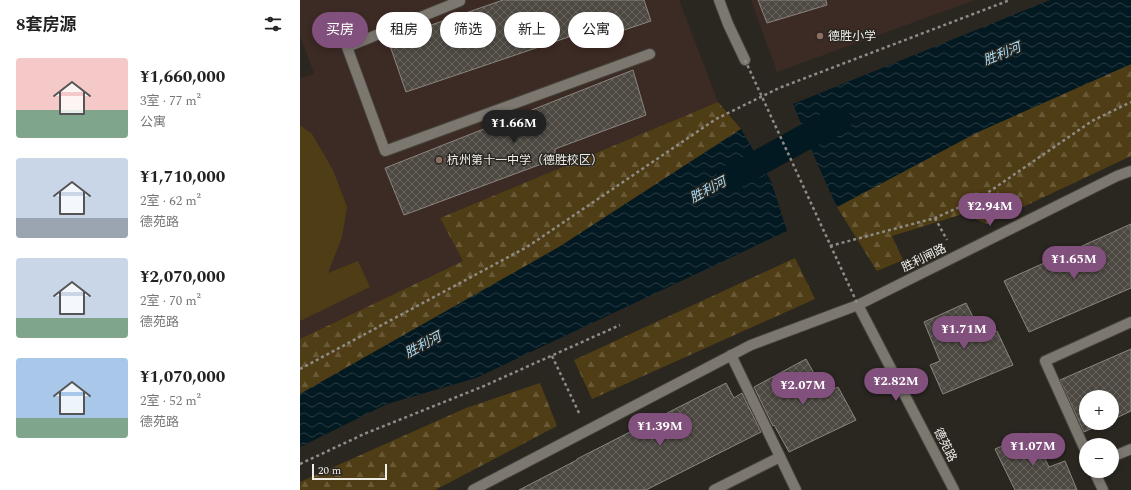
<!DOCTYPE html>
<html lang="zh">
<head>
<meta charset="utf-8">
<style>
  :root { --surface:#fff; --page:#f6f6f6; --text:#222; --muted:#767676; --accent:#82507c }
  body { margin:0; font-family:Spectral,"Noto Sans SC",serif; background:var(--page); color:var(--text); height:100vh; display:flex; flex-direction:column; font-size:15px; white-space:nowrap }
  * { box-sizing:border-box; margin:0 }
  p { font-size:13px; color:var(--muted) }
  .icon { flex:none; width:22px; height:22px; fill:none; stroke:currentColor; stroke-width:2; stroke-linecap:round; stroke-linejoin:round }
  .map { position:relative; flex:1; overflow:hidden }
  .drawer { display:flex; flex-direction:column; background:var(--surface); width:300px }
  .drawer>* { flex:none }
  .guide { position:absolute; left:12px; top:12px; width:380px; height:36px; display:flex; gap:8px }
  .tools { position:absolute; left:779px; top:390px; display:grid; gap:8px }
  .tools a { display:grid; place-items:center; width:40px; height:40px; border-radius:50%; background:var(--surface); box-shadow:0 2px 6px #0003; font-size:20px }
  .scale { position:absolute; left:12px; bottom:10px; width:75px; box-sizing:border-box; padding-left:4px; border:2px solid #efede8; border-top:0; font-size:11px; line-height:14px; white-space:nowrap; color:#efede8; -webkit-text-stroke:3px #2a2721; paint-order:stroke }
  .price { position:absolute; translate:-50% -34px; padding:0 9px; border-radius:14px; background:var(--accent); color:#fff; font-size:13px; line-height:26px; filter:drop-shadow(0 1px 2px #0008) }
  .price::after { content:''; position:absolute; left:50%; top:24px; width:12px; height:9px; margin-left:-6px; background:inherit; clip-path:polygon(0 0,100% 0,50% 100%) }
  .price.selected { background:#222; color:#fff }
  ul { padding:0; list-style:none }
  li { display:flex; align-items:center; gap:12px; height:100px; padding:0 16px }
  li span { display:grid; place-items:center; flex:none; width:112px; height:80px; border-radius:4px; color:#555 }
  li>.icon { margin-inline-start:auto }
  span .icon { width:48px; height:48px; fill:#fffc; stroke-width:1 }
  li b { font-size:17px }
  h2 { display:flex; justify-content:space-between; align-items:center; height:48px; padding:0 16px; font-size:17px }
  .pill { padding:0 14px; border-radius:18px; background:var(--surface); box-shadow:0 2px 6px #0003; font-size:14px; line-height:36px }
  .pill.selected { background:var(--accent); color:#fff }
  main { display:flex; flex:1; min-height:0 }
  .map>svg:first-child { display:block }
  .education { fill:#3c2a24 }
  .forest { fill:url(#forest-firs) }
  .pitch { fill:#4f3d15 }
  .water { fill:url(#water-waves) }
  .lines { fill:none; stroke-linecap:round; stroke-linejoin:round }
  .canal { stroke:#031922; stroke-width:26 }
  .building { fill:url(#building-cross-hatch); stroke:#8a857e }
  .service-casing { stroke:#48453f; stroke-width:12 }
  .minor-casing { stroke:#48453f; stroke-width:12 }
  .path { stroke:#8f8c87; stroke-width:2.5; stroke-dasharray:3 3; stroke-linecap:butt }
  .service { stroke:#7c7870; stroke-width:10 }
  .minor { stroke:#7c7870; stroke-width:10 }
  .path-bridge { stroke:#8f8c87; stroke-width:2.5; stroke-dasharray:3 3; stroke-linecap:butt }
  .education-dot { fill:#8d6e63; stroke:#2a2721; stroke-width:1.5 }
  .labels { text-anchor:middle; dominant-baseline:central; stroke-width:3; stroke-linejoin:round; paint-order:stroke }
  .poi-label { font-size:12px; fill:#efede8; stroke:#2a2721; text-anchor:start }
  .street-label { font-size:12px; fill:#efede8; stroke:#2a2721 }
  .water-label { font-size:13px; font-style:italic; fill:#a4dcf8; stroke:#2a2721 }
</style>
</head>
<body>
<main>
<section class="drawer">
<h2>8套房源<svg class="icon" aria-label="filters" viewBox="0 0 24 24"><path d="M4 7h16M4 17h16"/><circle cx="9" cy="7" r="2"/><circle cx="15" cy="17" r="2"/></svg></h2>
<ul>
<li><span style="background:linear-gradient(#f6c9c9 65%,#7fa58c 0)"><svg class="icon" aria-label="home" viewBox="0 0 24 24"><path d="M3 11l9-7 9 7M6 9v11h12V9"/></svg></span><div><b>¥1,660,000</b><p>3室 · 77 m²</p><p>公寓</p></div></li>
<li><span style="background:linear-gradient(#c9d6e8 75%,#9aa5b1 0)"><svg class="icon" aria-label="home" viewBox="0 0 24 24"><path d="M3 11l9-7 9 7M6 9v11h12V9"/></svg></span><div><b>¥1,710,000</b><p>2室 · 62 m²</p><p>德苑路</p></div></li>
<li><span style="background:linear-gradient(#c9d6e8 75%,#7fa58c 0)"><svg class="icon" aria-label="home" viewBox="0 0 24 24"><path d="M3 11l9-7 9 7M6 9v11h12V9"/></svg></span><div><b>¥2,070,000</b><p>2室 · 70 m²</p><p>德苑路</p></div></li>
<li><span style="background:linear-gradient(#a9c7e8 75%,#7fa58c 0)"><svg class="icon" aria-label="home" viewBox="0 0 24 24"><path d="M3 11l9-7 9 7M6 9v11h12V9"/></svg></span><div><b>¥1,070,000</b><p>2室 · 52 m²</p><p>德苑路</p></div></li>
</ul>
</section>
<div class="map">
<svg width="831" height="490" viewBox="0 0 831 490">
  <defs>
    <pattern id="forest-firs" width="22" height="20" patternUnits="userSpaceOnUse"><rect width="22" height="20" fill="#4f3d15"/><path d="M5 1l3.5 6h-7zM16 11l3.5 6h-7z" fill="#695937"/></pattern>
    <pattern id="water-waves" width="16" height="10" patternUnits="userSpaceOnUse"><rect width="16" height="10" fill="#031922"/><path d="M0 5q4-4 8 0t8 0" fill="none" stroke="#283b42"/></pattern>
    <pattern id="building-cross-hatch" width="8" height="8" patternUnits="userSpaceOnUse"><rect width="8" height="8" fill="#4d4942"/><path d="M0 0l8 8M0 8l8-8" fill="none" stroke="#67645d"/></pattern>
  </defs>
  <rect width="100%" height="100%" fill="#2a2721"/>
  <g class="education">
    <polygon points="0,0 379,0 418,102 140,218 163,261 0,339 0,79 14,73 0,36"/>
    <polygon points="451,0 675,0 477,72"/>
  </g>
  <g class="forest">
    <polygon points="831,64 831,156 687,224 663,214 592,236 603,260 577,271 537,207 678,132"/>
    <polygon points="418,102 441,129 259,247 0,394 0,339 163,261 140,218"/>
    <polygon points="495,258 515,299 292,399 274,360"/>
    <polygon points="240,383 257,426 135,490 0,490 0,482 166,408"/>
  </g>
  <polygon class="pitch" points="0,125 12,134 33,170 47,207 42,237 28,273 58,261 70,287 0,321"/>
  <g class="water">
    <polygon points="750,0 831,0 831,64 678,132 537,207 517,163 493,104"/>
    <polygon points="441,129 471,181 487,231 176,378 87,404 0,447 0,394 259,247"/>
  </g>
  <g class="lines">
    <polyline class="canal" points="429,179 522,128 539,121"/>
  </g>
  <g class="building">
    <polygon points="203,0 344,0 351,21 321,31 316,21 106,92 88,40"/>
    <polygon points="458,0 526,0 527,5 467,23"/>
    <polygon points="333,70 346,115 255,149 255,159 104,215 85,168"/>
    <polygon points="831,224 831,288 729,332 704,281"/>
    <polygon points="666,303 683,337 697,331 713,365 643,394 630,365 640,361 624,322"/>
    <polygon points="831,349 831,411 812,420 812,397 786,397 786,423 804,423 784,432 760,380"/>
    <polygon points="506,359 525,393 538,387 556,420 489,452 474,425 473,426 454,387"/>
    <polygon points="426,383 434,398 442,393 461,432 346,490 219,490 277,460 277,459"/>
    <polygon points="732,433 749,467 765,461 777,490 715,490 695,449"/>
  </g>
  <g class="lines">
    <defs>
      <g id="service">
        <polyline points="160,1 47,47 85,151 350,54"/>
        <polyline points="431,355 496,490"/>
        <polyline points="786,452 745,361 831,322"/>
        <polyline points="812,457 831,449"/>
        <polyline points="794,471 803,490"/>
        <polyline points="173,490 451,345 558,305"/>
        <polyline points="414,490 480,457"/>
      </g>
      <g id="minor">
        <polyline points="419,0 428,24 445,60"/>
        <polyline points="654,490 558,305 817,176 831,171"/>
      </g>
    </defs>
    <use href="#service" class="service-casing"/>
    <use href="#minor" class="minor-casing"/>
    <g class="path">
      <polyline points="635,218 647,240"/>
      <polyline points="530,246 635,218 680,198 792,121 831,102"/>
      <polyline points="252,356 280,415"/>
      <polyline points="0,369 227,247 416,119 479,88 710,0"/>
      <polyline points="0,464 64,434 184,386 320,325"/>
    </g>
    <use href="#service" class="service"/>
    <use href="#minor" class="minor"/>
    <polyline class="path-bridge" points="445,60 558,305"/>
  </g>
  <g class="education-dot">
    <circle cx="520" cy="36" r="4"/>
    <circle cx="139" cy="160" r="4"/>
  </g>
  <g class="labels">
    <g class="poi-label">
      <text x="528" y="36">德胜小学</text>
      <text x="147" y="160">杭州第十一中学（德胜校区）</text>
    </g>
    <g class="street-label">
      <text transform="translate(624 258) rotate(-26)">胜利闸路</text>
      <text transform="translate(645 445) rotate(63)">德苑路</text>
    </g>
    <g class="water-label">
      <text transform="translate(702 54) rotate(-22)">胜利河</text>
      <text transform="translate(408 190) rotate(-28)">胜利河</text>
      <text transform="translate(123 345) rotate(-28)">胜利河</text>
    </g>
  </g>
</svg>
<div class="tools">
<a>+</a>
<a>−</a>
</div>
<div class="scale">20 m</div>
<b class="price selected" style="left:214px;top:144px">¥1.66M</b>
<b class="price" style="left:690px;top:227px">¥2.94M</b>
<b class="price" style="left:774px;top:280px">¥1.65M</b>
<b class="price" style="left:664px;top:350px">¥1.71M</b>
<b class="price" style="left:596px;top:402px">¥2.82M</b>
<b class="price" style="left:503px;top:406px">¥2.07M</b>
<b class="price" style="left:360px;top:447px">¥1.39M</b>
<b class="price" style="left:733px;top:467px">¥1.07M</b>
<div class="guide">
<a class="pill selected">买房</a>
<a class="pill">租房</a>
<a class="pill">筛选</a>
<a class="pill">新上</a>
<a class="pill">公寓</a>
</div>
</div>
</main>
</body>
</html>
